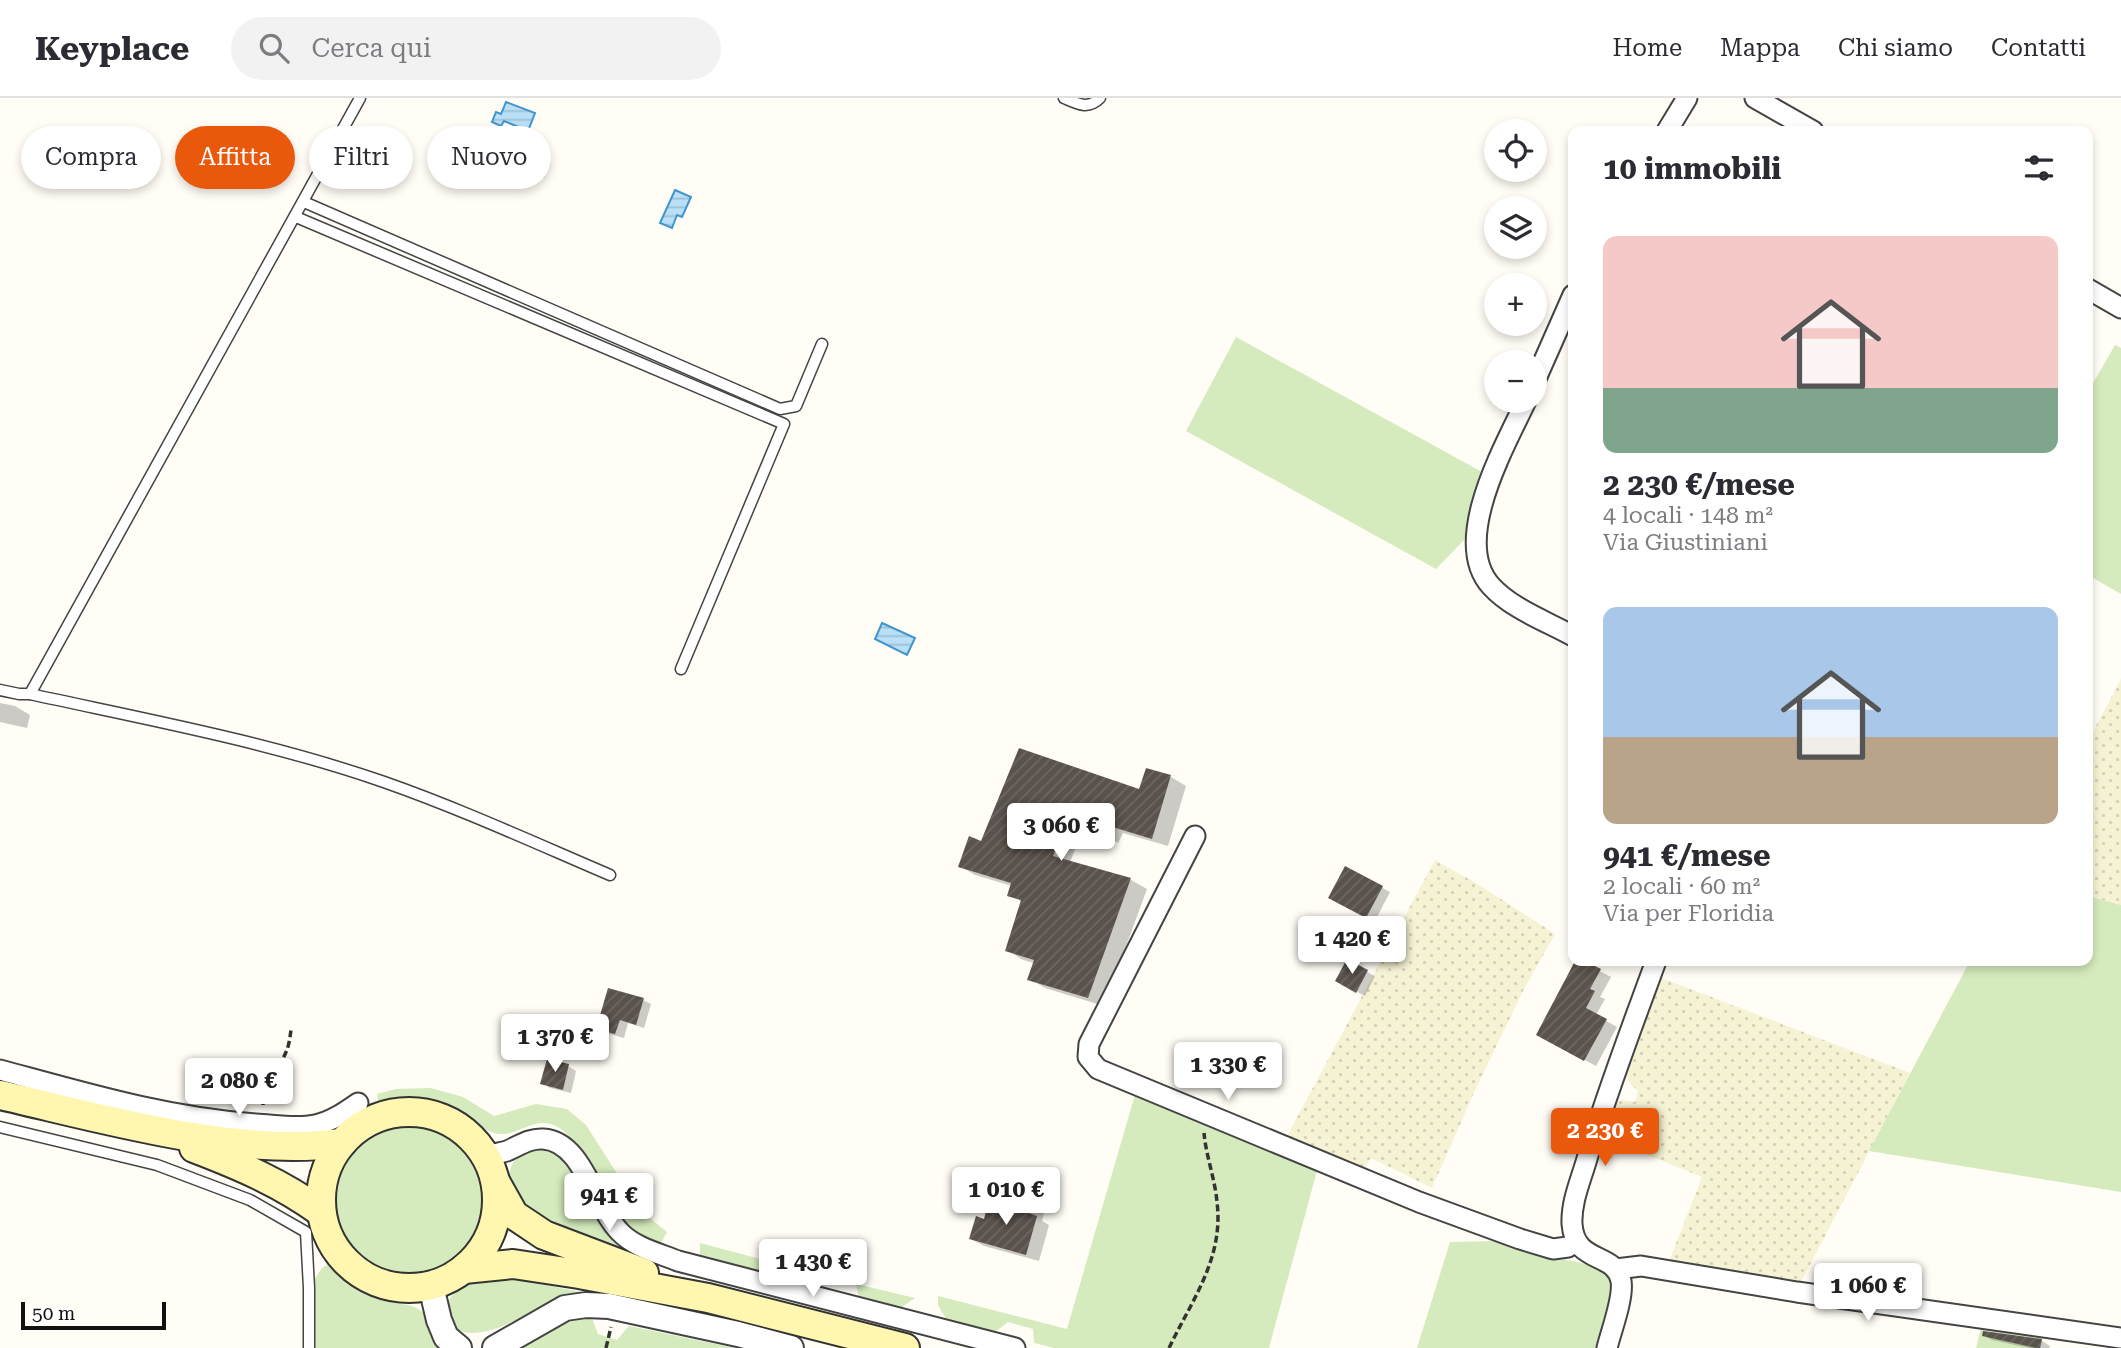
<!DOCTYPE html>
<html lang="it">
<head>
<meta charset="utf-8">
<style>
  :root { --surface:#fff; --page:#f2f2f3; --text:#2b2b33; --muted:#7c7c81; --line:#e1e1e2; --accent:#ea580c }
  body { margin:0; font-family:"Roboto Serif",serif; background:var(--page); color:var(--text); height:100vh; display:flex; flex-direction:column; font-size:26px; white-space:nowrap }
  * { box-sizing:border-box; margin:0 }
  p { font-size:23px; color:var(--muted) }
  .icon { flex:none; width:38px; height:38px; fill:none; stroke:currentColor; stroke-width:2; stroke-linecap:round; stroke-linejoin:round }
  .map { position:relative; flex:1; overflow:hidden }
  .panel { position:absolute; left:1568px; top:28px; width:525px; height:840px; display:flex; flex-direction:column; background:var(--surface); border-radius:14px; box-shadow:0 4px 10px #0003 }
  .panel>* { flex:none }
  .top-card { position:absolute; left:21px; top:28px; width:665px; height:63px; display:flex; gap:14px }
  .tools { position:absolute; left:1484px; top:21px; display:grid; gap:14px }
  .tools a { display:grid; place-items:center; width:63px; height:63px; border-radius:50%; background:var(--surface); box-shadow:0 4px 10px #0003; font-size:35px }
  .scale { position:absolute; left:21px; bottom:18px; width:145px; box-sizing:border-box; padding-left:7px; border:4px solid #111; border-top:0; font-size:19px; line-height:24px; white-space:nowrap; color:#111; -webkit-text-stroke:5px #fff; paint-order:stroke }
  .price { position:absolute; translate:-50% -60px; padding:0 16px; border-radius:7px; background:#fff; color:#222; font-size:23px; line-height:46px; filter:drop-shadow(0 2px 4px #0008) }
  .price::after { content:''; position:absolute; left:50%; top:42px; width:21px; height:16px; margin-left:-10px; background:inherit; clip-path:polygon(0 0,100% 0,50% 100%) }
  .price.active { background:var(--accent); color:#fff }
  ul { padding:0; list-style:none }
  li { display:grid; align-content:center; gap:14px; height:371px; padding:0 35px }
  li span { display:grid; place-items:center; height:217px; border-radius:14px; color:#555 }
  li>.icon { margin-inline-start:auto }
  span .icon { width:126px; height:126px; fill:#fffc; stroke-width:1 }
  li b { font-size:30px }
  h2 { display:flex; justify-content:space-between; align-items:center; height:84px; padding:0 35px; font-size:30px }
  .tag { padding:0 24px; border-radius:32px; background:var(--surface); box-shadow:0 4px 10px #0003; font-size:24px; line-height:63px }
  .tag.active { background:var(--accent); color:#fff }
  header { display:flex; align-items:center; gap:42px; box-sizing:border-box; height:98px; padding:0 35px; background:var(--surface); border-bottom:2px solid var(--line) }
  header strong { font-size:33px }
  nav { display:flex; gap:38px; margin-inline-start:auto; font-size:24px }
  .search { width:490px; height:63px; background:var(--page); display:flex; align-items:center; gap:18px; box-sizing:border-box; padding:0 24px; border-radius:38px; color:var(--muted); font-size:26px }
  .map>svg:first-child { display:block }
  .farmland { fill:url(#farmland-dots) }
  .grass { fill:#d5ebbd }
  .water { fill:url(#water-rules); stroke:#3f96cf; stroke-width:2 }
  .shadow { fill:#0003 }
  .building { fill:url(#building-hatch) }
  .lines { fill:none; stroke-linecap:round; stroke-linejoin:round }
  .service-casing { stroke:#444; stroke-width:13 }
  .minor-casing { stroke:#444; stroke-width:23 }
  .tertiary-casing { stroke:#444; stroke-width:28 }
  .secondary-casing { stroke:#333; stroke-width:32 }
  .path { stroke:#333; stroke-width:3.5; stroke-dasharray:7 3.5; stroke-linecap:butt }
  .service { stroke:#fff; stroke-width:10 }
  .minor { stroke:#fff; stroke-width:19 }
  .tertiary { stroke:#fff; stroke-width:24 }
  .secondary { stroke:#fff6b0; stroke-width:28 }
</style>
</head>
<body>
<header>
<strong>Keyplace</strong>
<div class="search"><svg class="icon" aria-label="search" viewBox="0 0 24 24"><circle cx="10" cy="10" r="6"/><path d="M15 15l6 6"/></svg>Cerca qui</div>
<nav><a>Home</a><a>Mappa</a><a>Chi siamo</a><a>Contatti</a></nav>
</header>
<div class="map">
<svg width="2121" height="1250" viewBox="0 0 2121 1250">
  <defs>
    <pattern id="farmland-dots" width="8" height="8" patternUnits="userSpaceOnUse" patternTransform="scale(1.75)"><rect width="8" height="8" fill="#f6f3d4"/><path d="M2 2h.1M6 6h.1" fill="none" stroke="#d2cfb5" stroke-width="1.8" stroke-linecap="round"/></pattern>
    <pattern id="water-rules" width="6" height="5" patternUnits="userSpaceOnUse" patternTransform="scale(1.75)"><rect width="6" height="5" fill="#b9e0f7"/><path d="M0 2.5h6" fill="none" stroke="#9ebfd3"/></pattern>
    <pattern id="building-hatch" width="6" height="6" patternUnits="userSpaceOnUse" patternTransform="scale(1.75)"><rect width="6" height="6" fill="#5a524d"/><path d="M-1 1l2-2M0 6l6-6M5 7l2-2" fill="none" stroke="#6d6662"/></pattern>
  </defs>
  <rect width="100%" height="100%" fill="#fffdf5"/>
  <g class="farmland">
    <polygon points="2121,581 2121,807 2088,798 2088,643"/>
    <polygon points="1435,762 1476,785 1555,836 1523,893 1477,988 1432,1090 1371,1060 1361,1074 1285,1042"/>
    <polygon points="1659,879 1910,975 1799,1188 1668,1166 1702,1079 1620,1046 1624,1029 1607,1023 1614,1006 1623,1002 1635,1004 1638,992 1632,988 1627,979 1627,967"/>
  </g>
  <g class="grass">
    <polygon points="1236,239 1484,375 1470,410 1465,441 1436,471 1186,333"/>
    <polygon points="2115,247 2121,250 2121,496 2088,477 2088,294"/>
    <polygon points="2088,798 2121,807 2121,1094 1869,1053 1970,863 2088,863"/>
    <path d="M 431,990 L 463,999 L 494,1018 L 536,1006 L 567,1011 L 586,1027 L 641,1113 L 667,1134 L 660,1147 C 652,1144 642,1141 635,1137 C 606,1116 585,1036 551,1026 C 531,1020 514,1041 494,1035 C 478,1030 468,1015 453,1008 C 430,998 402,1003 378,1006 L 377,996 L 396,991 Z"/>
    <polygon points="1136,993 1318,1069 1269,1250 1054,1250 1034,1245 1033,1231 1008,1224 995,1234 946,1221 938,1207 938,1198 1067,1231"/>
    <circle cx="410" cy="1101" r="76"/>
    <path d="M 541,1050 L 551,1053 L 566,1065 L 610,1139 L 623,1154 C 587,1140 536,1131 515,1095 C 510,1086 507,1079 511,1069 C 516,1056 528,1051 541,1050 Z"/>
    <polygon points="1499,1143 1547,1158 1596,1168 1607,1176 1613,1186 1613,1196 1599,1250 1417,1250 1450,1144"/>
    <polygon points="700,1145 824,1178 812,1188 700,1157"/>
    <path d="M 332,1164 C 348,1184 363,1198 389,1204 C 403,1207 413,1205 425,1216 C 433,1224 437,1239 442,1250 L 314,1250 L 314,1182 L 322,1170 Z"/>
    <path d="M 498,1181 L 520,1182 L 581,1194 C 571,1197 560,1198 550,1204 C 527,1217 472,1250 453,1227 C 451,1223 448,1217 447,1212 C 446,1189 480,1182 498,1181 Z"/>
    <polygon points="856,1186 915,1200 899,1211 859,1200"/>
    <polygon points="590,1215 598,1236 617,1242 629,1228 735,1250 514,1250 562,1220"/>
    <polygon points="1982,1226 2044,1235 2040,1250 1976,1250"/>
  </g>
  <g class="water">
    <polygon points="506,4 535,15 528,33 504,23 501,28 492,24 496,14 501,16"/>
    <polygon points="675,92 691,99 682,119 677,117 672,130 660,125"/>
    <polygon points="882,525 915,540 907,557 875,541"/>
  </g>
  <g class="shadow">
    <polygon points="501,57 543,61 551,66 544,80 524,71 516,89 500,81"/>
    <polygon points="0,605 15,608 30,617 27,630 0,624"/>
    <polygon points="1147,672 1171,679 1186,688 1168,748 1123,735 1118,745 1099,732 1084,729 1070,764 1131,782 1147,791 1104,908 1045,890 1030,881 1034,865 1023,862 1007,852 1022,804 1009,797 1012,788 975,777 960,768 982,745 1141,694"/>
    <polygon points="1346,770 1390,794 1375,823 1330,799"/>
    <polygon points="1577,863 1581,863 1611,879 1600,899 1605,901 1596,917 1617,929 1596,968 1538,937"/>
    <polygon points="1347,864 1375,878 1365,898 1337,883"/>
    <polygon points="643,902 651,906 644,930 628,925 624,940 606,935 598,930"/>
    <polygon points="568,968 576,973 571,995 550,990 542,985"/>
    <polygon points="1031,1108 1044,1115 1042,1123 1049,1127 1039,1163 984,1148 971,1141 985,1123"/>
    <polygon points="1984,1235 2042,1243 2050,1248 2049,1250 2029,1250 1992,1242 1983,1237"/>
  </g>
  <g class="building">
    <polygon points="501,40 544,59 536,77 516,68 508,85 490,77 499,57 494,56"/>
    <polygon points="1019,650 1139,691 1146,670 1171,677 1152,741 1106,727 1101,738 1092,727 1068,721 1053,758 1131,780 1088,900 1027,882 1034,862 1005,853 1021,802 1007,798 1011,785 958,769 969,738 981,743"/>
    <polygon points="1345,768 1383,788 1366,820 1328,800"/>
    <polygon points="1347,861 1368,872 1356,895 1335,883"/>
    <polygon points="1575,863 1585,863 1601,871 1590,891 1595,893 1586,910 1607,921 1584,963 1536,937"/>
    <polygon points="608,890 644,900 636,927 620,922 615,936 596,931"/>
    <polygon points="547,961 569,966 563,992 540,986"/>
    <polygon points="1008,1099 1032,1106 1029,1115 1037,1118 1026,1157 969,1141 976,1118 984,1121 987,1110 1004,1115"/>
    <polygon points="1983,1233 2042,1241 2040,1250 2036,1250 1982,1238"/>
  </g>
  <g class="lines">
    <defs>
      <g id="service">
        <path d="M 1064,0 C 1078,6 1088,12 1100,0"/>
        <polyline points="304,104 780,311 796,308 822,246"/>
        <polyline points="296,119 784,326 681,571"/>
        <polyline points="0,592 19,596 30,596 360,0"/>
        <path d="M 30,596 C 149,622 269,644 384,684 C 461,711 535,745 610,777"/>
        <polyline points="0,1029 157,1067 250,1102 306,1134 309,1190 309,1250"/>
      </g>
      <g id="minor">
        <polyline points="1755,0 1813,33"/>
        <polyline points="1667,33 1687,0"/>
        <polyline points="2088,191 2121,210"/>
        <polyline points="1535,283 1573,197"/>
        <path d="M 1526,303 C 1505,348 1450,443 1491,488 C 1512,511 1546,523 1573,538"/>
        <polyline points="1195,738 1089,946 1088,959 1098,971 1419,1104 1520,1141 1553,1151 1568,1149 1576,1143"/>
        <path d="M 0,972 C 85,995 168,1020 256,1026 C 275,1027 297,1031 315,1027 C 331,1024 345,1014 358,1005"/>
        <path d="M 485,1058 C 492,1056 500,1055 507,1053 C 519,1048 529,1040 543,1041 C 583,1043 594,1108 620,1134 C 634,1149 658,1155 678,1163 L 1015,1250"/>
        <polyline points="1616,1171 1641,1168 1797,1194 2121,1240"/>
        <path d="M 1607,1250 C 1611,1233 1624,1200 1621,1183 C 1615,1153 1575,1167 1572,1126 C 1571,1105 1580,1084 1586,1064 C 1606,996 1632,929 1656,863"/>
      </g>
      <g id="tertiary">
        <polyline points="431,1188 439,1222 446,1239 459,1250"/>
        <polyline points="495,1250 565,1210 586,1207 609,1208 738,1236 791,1250"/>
      </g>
      <g id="secondary">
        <path d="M 0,997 C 106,1021 234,1059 342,1045"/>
        <circle cx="409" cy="1102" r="88"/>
        <path d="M 194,1050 C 241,1068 281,1085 321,1114"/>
        <polyline points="496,1085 514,1117 544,1137 644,1175"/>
        <polyline points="464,1171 513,1166 579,1176 708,1200 905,1250"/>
      </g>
    </defs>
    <use href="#service" class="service-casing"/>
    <use href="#minor" class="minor-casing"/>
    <use href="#tertiary" class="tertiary-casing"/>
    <use href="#secondary" class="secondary-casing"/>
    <g class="path">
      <path d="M 263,1007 C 263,988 279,971 286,954 C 289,948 290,939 291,932"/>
      <polyline points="606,1250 611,1229"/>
      <path d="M 1169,1250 C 1192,1202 1224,1160 1217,1104 C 1215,1081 1206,1058 1204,1035"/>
    </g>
    <use href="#service" class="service"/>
    <use href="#minor" class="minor"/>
    <use href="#tertiary" class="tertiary"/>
    <use href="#secondary" class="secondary"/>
  </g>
</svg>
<div class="tools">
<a><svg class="icon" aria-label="locate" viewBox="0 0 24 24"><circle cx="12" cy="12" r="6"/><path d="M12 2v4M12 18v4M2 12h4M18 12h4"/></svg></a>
<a><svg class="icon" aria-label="layers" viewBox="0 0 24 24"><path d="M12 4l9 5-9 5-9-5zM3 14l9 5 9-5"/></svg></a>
<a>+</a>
<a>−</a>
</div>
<div class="scale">50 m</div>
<b class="price" style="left:1061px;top:765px">3 060 €</b>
<b class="price" style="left:1352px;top:878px">1 420 €</b>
<b class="price" style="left:555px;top:976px">1 370 €</b>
<b class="price" style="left:1228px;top:1004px">1 330 €</b>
<b class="price" style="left:239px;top:1020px">2 080 €</b>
<b class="price active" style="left:1605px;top:1070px">2 230 €</b>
<b class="price" style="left:1006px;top:1129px">1 010 €</b>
<b class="price" style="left:609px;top:1135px">941 €</b>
<b class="price" style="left:813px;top:1201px">1 430 €</b>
<b class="price" style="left:1868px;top:1225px">1 060 €</b>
<div class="top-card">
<a class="tag">Compra</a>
<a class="tag active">Affitta</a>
<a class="tag">Filtri</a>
<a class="tag">Nuovo</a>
</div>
<section class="panel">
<h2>10 immobili<svg class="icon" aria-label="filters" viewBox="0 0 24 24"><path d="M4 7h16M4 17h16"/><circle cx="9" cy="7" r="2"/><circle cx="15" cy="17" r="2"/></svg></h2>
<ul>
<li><span style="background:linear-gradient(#f6c9c9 70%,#7fa58c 0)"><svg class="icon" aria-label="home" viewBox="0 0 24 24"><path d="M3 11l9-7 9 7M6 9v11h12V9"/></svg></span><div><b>2 230 €/mese</b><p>4 locali · 148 m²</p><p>Via Giustiniani</p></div></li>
<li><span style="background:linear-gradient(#a9c7e8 60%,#b9a48a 0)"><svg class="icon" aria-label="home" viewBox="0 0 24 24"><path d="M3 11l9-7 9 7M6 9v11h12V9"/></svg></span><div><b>941 €/mese</b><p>2 locali · 60 m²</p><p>Via per Floridia</p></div></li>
</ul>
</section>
</div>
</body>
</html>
